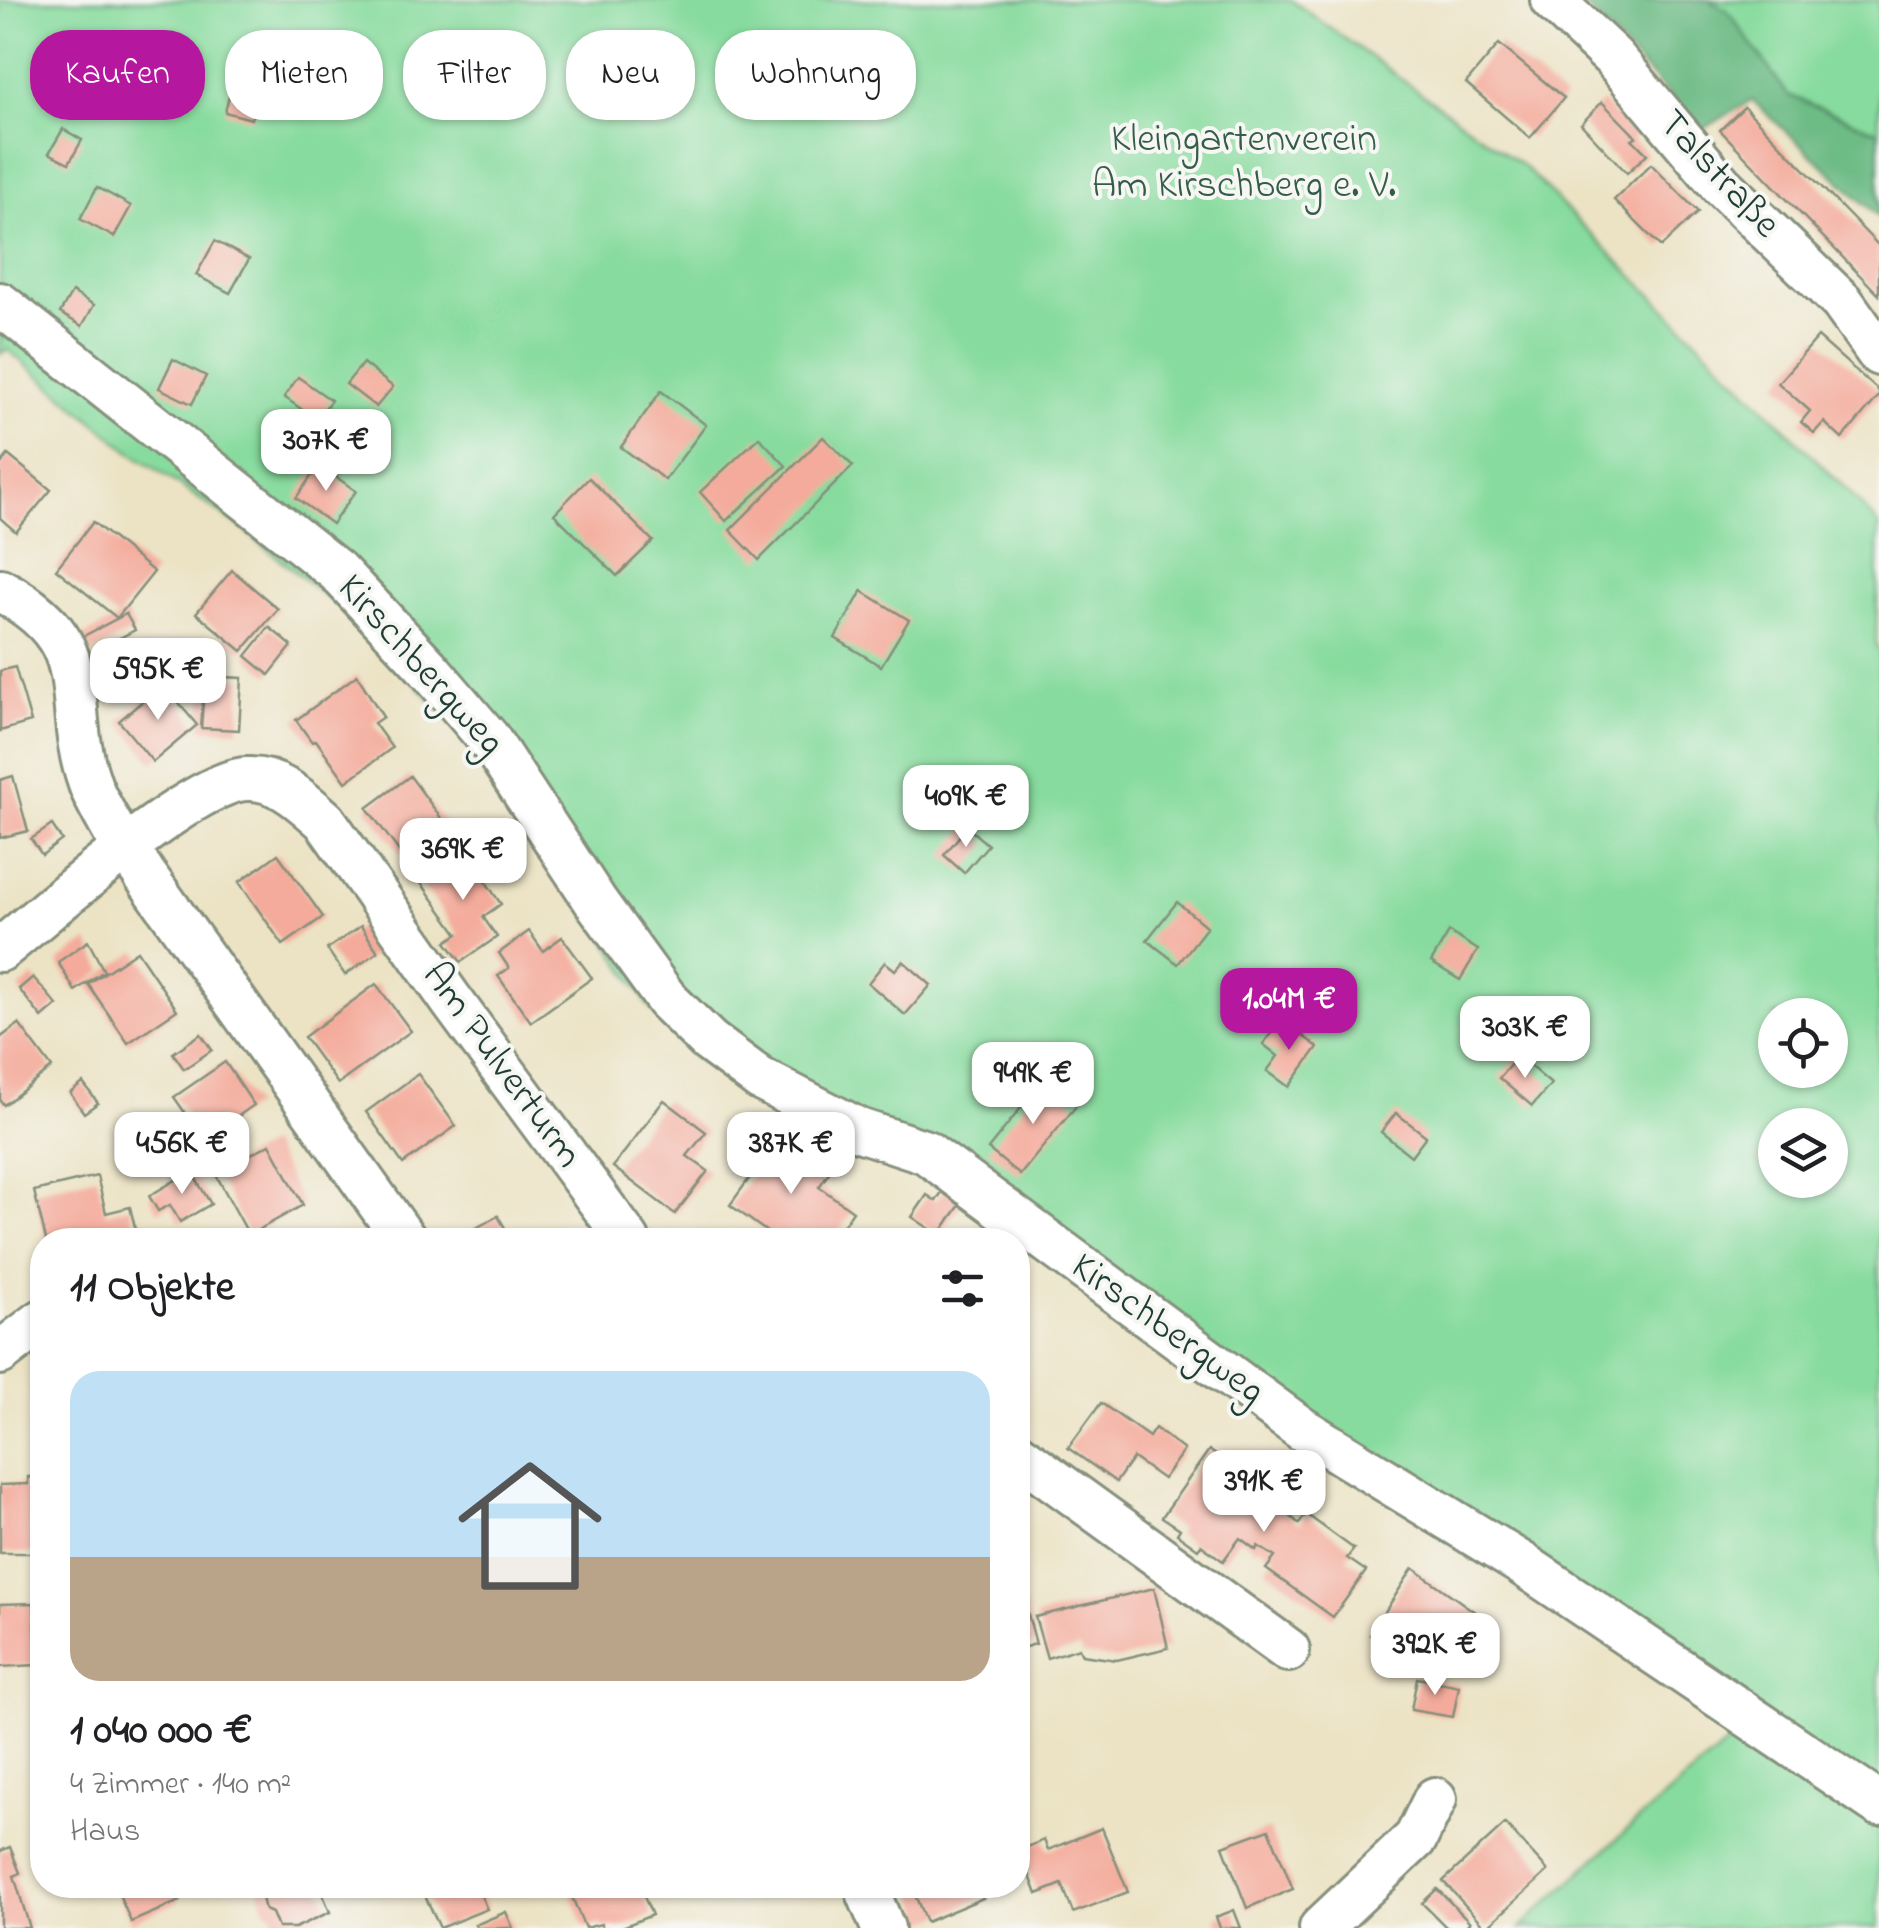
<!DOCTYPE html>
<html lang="de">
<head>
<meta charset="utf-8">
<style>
  :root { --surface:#fff; --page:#f2f2f2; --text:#202124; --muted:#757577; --line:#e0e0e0; --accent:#b5179e }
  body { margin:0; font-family:"Indie Flower",sans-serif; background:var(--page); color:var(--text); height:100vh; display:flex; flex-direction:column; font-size:38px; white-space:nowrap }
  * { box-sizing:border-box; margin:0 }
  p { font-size:32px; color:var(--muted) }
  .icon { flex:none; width:55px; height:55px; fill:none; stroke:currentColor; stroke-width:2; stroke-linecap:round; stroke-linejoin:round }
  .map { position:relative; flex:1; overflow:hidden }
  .panel { position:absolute; left:30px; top:1228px; width:1000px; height:670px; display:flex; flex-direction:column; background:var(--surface); border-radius:40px; box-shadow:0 2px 8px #0004 }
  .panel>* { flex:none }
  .banner { position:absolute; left:30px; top:30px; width:1000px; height:90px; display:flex; gap:20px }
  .buttons { position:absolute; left:1758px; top:998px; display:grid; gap:20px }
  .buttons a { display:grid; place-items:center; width:90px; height:90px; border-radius:50%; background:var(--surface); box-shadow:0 2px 8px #0004; font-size:50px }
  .price { position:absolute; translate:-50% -85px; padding:0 22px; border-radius:20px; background:#fff; color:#222; font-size:32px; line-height:65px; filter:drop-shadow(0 2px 5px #0008) }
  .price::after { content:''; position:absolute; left:50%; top:60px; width:30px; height:22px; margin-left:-15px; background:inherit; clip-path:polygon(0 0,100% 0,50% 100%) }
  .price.active { background:var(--accent); color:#fff }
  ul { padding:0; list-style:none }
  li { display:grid; align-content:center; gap:20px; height:530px; padding:0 40px }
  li+li { border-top:2px solid var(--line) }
  li span { display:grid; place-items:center; height:310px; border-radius:30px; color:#555 }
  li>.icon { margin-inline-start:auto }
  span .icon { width:180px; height:180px; fill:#fffc; stroke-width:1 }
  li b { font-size:42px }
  h2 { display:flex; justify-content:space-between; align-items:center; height:120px; padding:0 40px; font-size:42px }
  .pill { padding:0 35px; border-radius:40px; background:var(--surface); box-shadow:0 2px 8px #0004; font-size:35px; line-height:90px }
  .pill.active { background:var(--accent); color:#fff }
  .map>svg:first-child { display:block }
  .green { fill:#87db9e; stroke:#538c69; stroke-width:2.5; fill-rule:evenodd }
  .forest { fill:#6dbb85; stroke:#467c5c; stroke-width:2.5 }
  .building { fill:#f4ab9b }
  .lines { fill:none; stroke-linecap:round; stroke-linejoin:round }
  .minor-casing { stroke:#86907c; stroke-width:48 }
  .minor { stroke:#fff; stroke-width:42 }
  .labels { text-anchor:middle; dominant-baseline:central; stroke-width:8; stroke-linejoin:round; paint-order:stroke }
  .park-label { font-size:40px; fill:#345d49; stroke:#f6f6f2 }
  .street-label { font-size:40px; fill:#1f3d34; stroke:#f6f6f2 }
</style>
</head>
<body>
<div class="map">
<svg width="1879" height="1928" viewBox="0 0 1879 1928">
  <rect width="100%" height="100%" fill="#f6f6f2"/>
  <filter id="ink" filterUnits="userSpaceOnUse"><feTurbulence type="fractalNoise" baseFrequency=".01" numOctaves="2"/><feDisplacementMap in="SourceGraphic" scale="20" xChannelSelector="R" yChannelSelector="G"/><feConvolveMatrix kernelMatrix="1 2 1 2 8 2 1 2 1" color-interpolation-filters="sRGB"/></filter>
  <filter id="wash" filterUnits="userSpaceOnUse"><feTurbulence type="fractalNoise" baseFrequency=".0048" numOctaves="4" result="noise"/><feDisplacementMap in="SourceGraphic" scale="40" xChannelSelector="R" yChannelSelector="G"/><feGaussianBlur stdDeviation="2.25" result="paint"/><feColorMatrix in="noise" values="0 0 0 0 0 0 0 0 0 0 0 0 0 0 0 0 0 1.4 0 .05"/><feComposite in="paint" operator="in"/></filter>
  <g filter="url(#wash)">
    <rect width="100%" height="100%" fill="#ece3c5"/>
    <g class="green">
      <path d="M 0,0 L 1291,0 L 1523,166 L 1849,492 L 1879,525 L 1876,647 L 1879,650 L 1879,1928 L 1520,1928 L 1627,1830 L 1745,1728 L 938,1173 L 767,1105 L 693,1056 L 650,1008 L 511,792 L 345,602 L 330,600 L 241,527 L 128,450 L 7,349 L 0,354 ZM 1775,1015 L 1830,1015 L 1830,1070 L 1775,1070 ZM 1775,1125 L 1830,1125 L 1830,1180 L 1775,1180 Z"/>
      <polygon points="1708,0 1879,0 1879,132 1788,95 1727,10"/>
    </g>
    <polygon class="forest" points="1579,0 1708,0 1727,10 1788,95 1879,132 1879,217 1752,100 1702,130"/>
    <g id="blocks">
      <g class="building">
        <polygon points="68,36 116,46 108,80 61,70"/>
        <polygon points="1499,44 1564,98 1530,138 1466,83"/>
        <polygon points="232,84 259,91 251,119 225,112"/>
        <polygon points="1602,102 1636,137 1632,139 1647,154 1627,173 1581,124"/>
        <polygon points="1744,107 1879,246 1879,295 1720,130"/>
        <polygon points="63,129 82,140 69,163 49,153"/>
        <polygon points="1651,164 1698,212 1661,247 1614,200"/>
        <polygon points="97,187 131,206 114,237 80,219"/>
        <polygon points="215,241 249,259 230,293 196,275"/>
        <polygon points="72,292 94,305 82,326 60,313"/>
        <polygon points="1818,337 1879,391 1879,396 1842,439 1824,422 1814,433 1801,422 1810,411 1778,383"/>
        <polygon points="173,359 206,376 192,404 159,388"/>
        <polygon points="363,363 393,387 376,407 346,384"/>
        <polygon points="298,377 331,400 317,420 284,397"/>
        <polygon points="661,391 706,425 665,480 621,447"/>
        <polygon points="759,437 786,466 726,521 700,492"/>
        <polygon points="823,437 853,466 759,560 730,530"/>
        <polygon points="8,455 51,490 16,532 0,518 0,465"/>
        <polygon points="319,465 356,491 332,524 296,498"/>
        <polygon points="589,478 653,541 617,576 554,514"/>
        <polygon points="93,522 154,572 117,618 56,569"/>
        <polygon points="232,570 278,609 242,651 196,613"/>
        <polygon points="862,591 909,620 881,666 835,638"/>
        <polygon points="126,614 135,630 89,654 80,638"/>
        <polygon points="269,627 292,646 269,675 246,656"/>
        <polygon points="15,667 31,722 0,731 0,671"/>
        <polygon points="357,675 383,717 374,723 392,748 346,782 316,740 312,742 296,720"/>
        <polygon points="205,676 242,678 239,730 201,728"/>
        <polygon points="163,684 197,725 153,762 119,721"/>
        <polygon points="13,776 28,831 0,838 0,780"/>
        <polygon points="410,776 444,822 401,854 367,808"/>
        <polygon points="52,825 62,840 42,855 31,839"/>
        <polygon points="967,827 988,845 964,873 944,855"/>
        <polygon points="463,849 501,904 483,917 497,937 461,962 446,942 458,934 419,880"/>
        <polygon points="278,854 323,917 283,945 239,882"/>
        <polygon points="1177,902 1207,927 1178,964 1147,940"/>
        <polygon points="361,926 378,952 345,975 327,949"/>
        <polygon points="529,931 543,951 562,937 592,978 531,1022 498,976 509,968 499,953"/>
        <polygon points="1449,932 1478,950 1460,980 1431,962"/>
        <polygon points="88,941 104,971 75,991 58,962"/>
        <polygon points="137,951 177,1010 128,1043 88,984"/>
        <polygon points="903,961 931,985 905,1015 868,983 885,962 895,970"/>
        <polygon points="33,977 57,1005 42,1018 19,989"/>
        <polygon points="376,984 411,1031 338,1084 304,1037"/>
        <polygon points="1281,1020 1318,1047 1289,1087 1267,1071 1278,1056 1263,1044"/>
        <polygon points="19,1024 52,1068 4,1105 0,1100 0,1038"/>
        <polygon points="201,1034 212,1050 184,1069 173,1053"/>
        <polygon points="1518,1056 1551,1084 1532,1106 1499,1078"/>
        <polygon points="225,1062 254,1105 204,1140 174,1097"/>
        <polygon points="418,1074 456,1126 403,1164 366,1112"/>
        <polygon points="1045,1078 1077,1105 1020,1175 988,1149"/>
        <polygon points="83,1083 98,1103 84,1113 70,1093"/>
        <polygon points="664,1100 706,1132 687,1156 708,1171 675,1214 613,1167"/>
        <polygon points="1396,1113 1426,1136 1411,1156 1381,1132"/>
        <polygon points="781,1135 830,1171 819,1187 853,1211 833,1240 778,1240 730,1205"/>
        <polygon points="270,1144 303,1205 249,1235 215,1173"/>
        <polygon points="191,1171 211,1204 180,1222 170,1205 158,1211 149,1196"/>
        <polygon points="97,1176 106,1213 130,1207 138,1240 46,1240 34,1191"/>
        <polygon points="944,1189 962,1202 939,1235 912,1217 927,1195 936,1201"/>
        <polygon points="498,1216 512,1240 455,1240 478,1227"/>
        <polygon points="1101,1403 1149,1437 1155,1428 1184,1450 1163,1479 1133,1458 1116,1482 1068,1448"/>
        <polygon points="1209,1450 1248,1478 1234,1498 1257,1514 1269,1497 1299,1524 1306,1514 1354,1549 1347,1558 1366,1571 1333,1617 1266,1569 1275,1557 1258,1546 1256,1550 1240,1538 1223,1561 1201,1545 1198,1549 1177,1534 1180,1529 1162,1517"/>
        <polygon points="28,1477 42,1477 42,1553 0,1553 0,1485 28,1484"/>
        <polygon points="1413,1568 1482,1617 1454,1656 1442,1648 1425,1659 1412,1649 1403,1660 1370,1635"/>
        <polygon points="1154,1588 1168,1648 1117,1660 1082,1655 1079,1648 1047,1658 1035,1617"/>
        <polygon points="1022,1593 1036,1644 1018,1649 1018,1594"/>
        <polygon points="34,1603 37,1665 0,1667 0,1604"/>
        <polygon points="1417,1678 1459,1686 1453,1717 1411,1710"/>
        <polygon points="1505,1824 1548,1871 1486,1928 1443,1881"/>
        <polygon points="1102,1828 1128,1892 1073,1913 1062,1884 1037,1894 1020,1850 1044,1840 1048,1850"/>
        <polygon points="1269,1829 1293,1889 1247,1908 1223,1846"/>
        <polygon points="10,1847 20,1873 14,1876 30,1928 0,1928 0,1851"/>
        <polygon points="115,1885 173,1885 180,1901 131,1922"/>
        <polygon points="259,1885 319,1885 330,1912 295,1928 278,1928 272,1913 265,1910"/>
        <polygon points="420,1885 476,1885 487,1909 440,1928"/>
        <polygon points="567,1885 639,1885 652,1915 620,1928 602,1928 601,1924 585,1928"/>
        <polygon points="917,1885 977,1885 983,1898 926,1922 913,1890 918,1888"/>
        <polygon points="1437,1889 1470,1922 1464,1928 1447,1928 1422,1903"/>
        <polygon points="1234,1910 1241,1928 1220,1928 1216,1917"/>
        <polygon points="506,1912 513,1928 477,1928 475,1925"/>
      </g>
    </g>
  </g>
  <g filter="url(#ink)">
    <use href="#blocks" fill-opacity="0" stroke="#86907c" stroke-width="2.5"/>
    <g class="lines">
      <defs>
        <g id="minor">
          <polyline points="1552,0 1613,57 1721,185 1842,302 1879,354"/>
          <polyline points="0,304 337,571 428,668 488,738 596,902 667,1000 709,1041 760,1079 859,1130 926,1152 1302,1429 1521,1563 1879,1804"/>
          <path d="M 0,590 C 103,644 59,698 90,784 C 96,801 107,818 115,833 L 405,1240"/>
          <path d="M 0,950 C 49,911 191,782 246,779 C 278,777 302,801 325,821 L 451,1000 L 628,1240"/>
          <polyline points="0,1353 42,1321"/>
          <polyline points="1018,1454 1288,1650"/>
          <polyline points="865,1885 883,1928"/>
          <polyline points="1321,1928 1416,1838 1435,1799"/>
        </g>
      </defs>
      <use href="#minor" class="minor-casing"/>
      <use href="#minor" class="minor"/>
    </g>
  </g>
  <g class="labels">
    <g class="park-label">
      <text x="1244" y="140">Kleingartenverein<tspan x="1244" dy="46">Am Kirschberg e. V.</tspan></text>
    </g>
    <g class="street-label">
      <text transform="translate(1718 175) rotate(47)">Talstraße</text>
      <text transform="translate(420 666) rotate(48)">Kirschbergweg</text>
      <text transform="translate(501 1066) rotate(54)">Am Pulverturm</text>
      <text transform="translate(1167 1330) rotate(36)">Kirschbergweg</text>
    </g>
  </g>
</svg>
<div class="buttons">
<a><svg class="icon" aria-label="locate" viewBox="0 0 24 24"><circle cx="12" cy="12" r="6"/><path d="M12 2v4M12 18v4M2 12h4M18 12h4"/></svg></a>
<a><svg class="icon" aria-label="layers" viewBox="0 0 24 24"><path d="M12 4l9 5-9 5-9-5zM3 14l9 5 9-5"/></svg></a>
</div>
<b class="price" style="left:326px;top:494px">307K €</b>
<b class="price" style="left:158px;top:723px">595K €</b>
<b class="price" style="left:966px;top:850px">409K €</b>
<b class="price" style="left:463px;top:903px">369K €</b>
<b class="price active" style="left:1289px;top:1053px">1.04M €</b>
<b class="price" style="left:1525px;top:1081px">303K €</b>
<b class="price" style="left:1033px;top:1127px">949K €</b>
<b class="price" style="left:182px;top:1197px">456K €</b>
<b class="price" style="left:791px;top:1197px">387K €</b>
<b class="price" style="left:1264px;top:1535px">391K €</b>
<b class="price" style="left:1435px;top:1698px">392K €</b>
<div class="banner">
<a class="pill active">Kaufen</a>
<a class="pill">Mieten</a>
<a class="pill">Filter</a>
<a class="pill">Neu</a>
<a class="pill">Wohnung</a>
</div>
<section class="panel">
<h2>11 Objekte<svg class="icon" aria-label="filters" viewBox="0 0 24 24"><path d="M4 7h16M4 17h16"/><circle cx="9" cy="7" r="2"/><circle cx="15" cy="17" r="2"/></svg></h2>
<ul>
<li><span style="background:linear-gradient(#bfe0f5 60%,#b9a48a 0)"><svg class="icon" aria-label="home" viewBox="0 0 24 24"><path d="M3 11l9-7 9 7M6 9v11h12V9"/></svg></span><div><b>1 040 000 €</b><p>4 Zimmer · 140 m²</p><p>Haus</p></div></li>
</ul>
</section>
</div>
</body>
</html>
